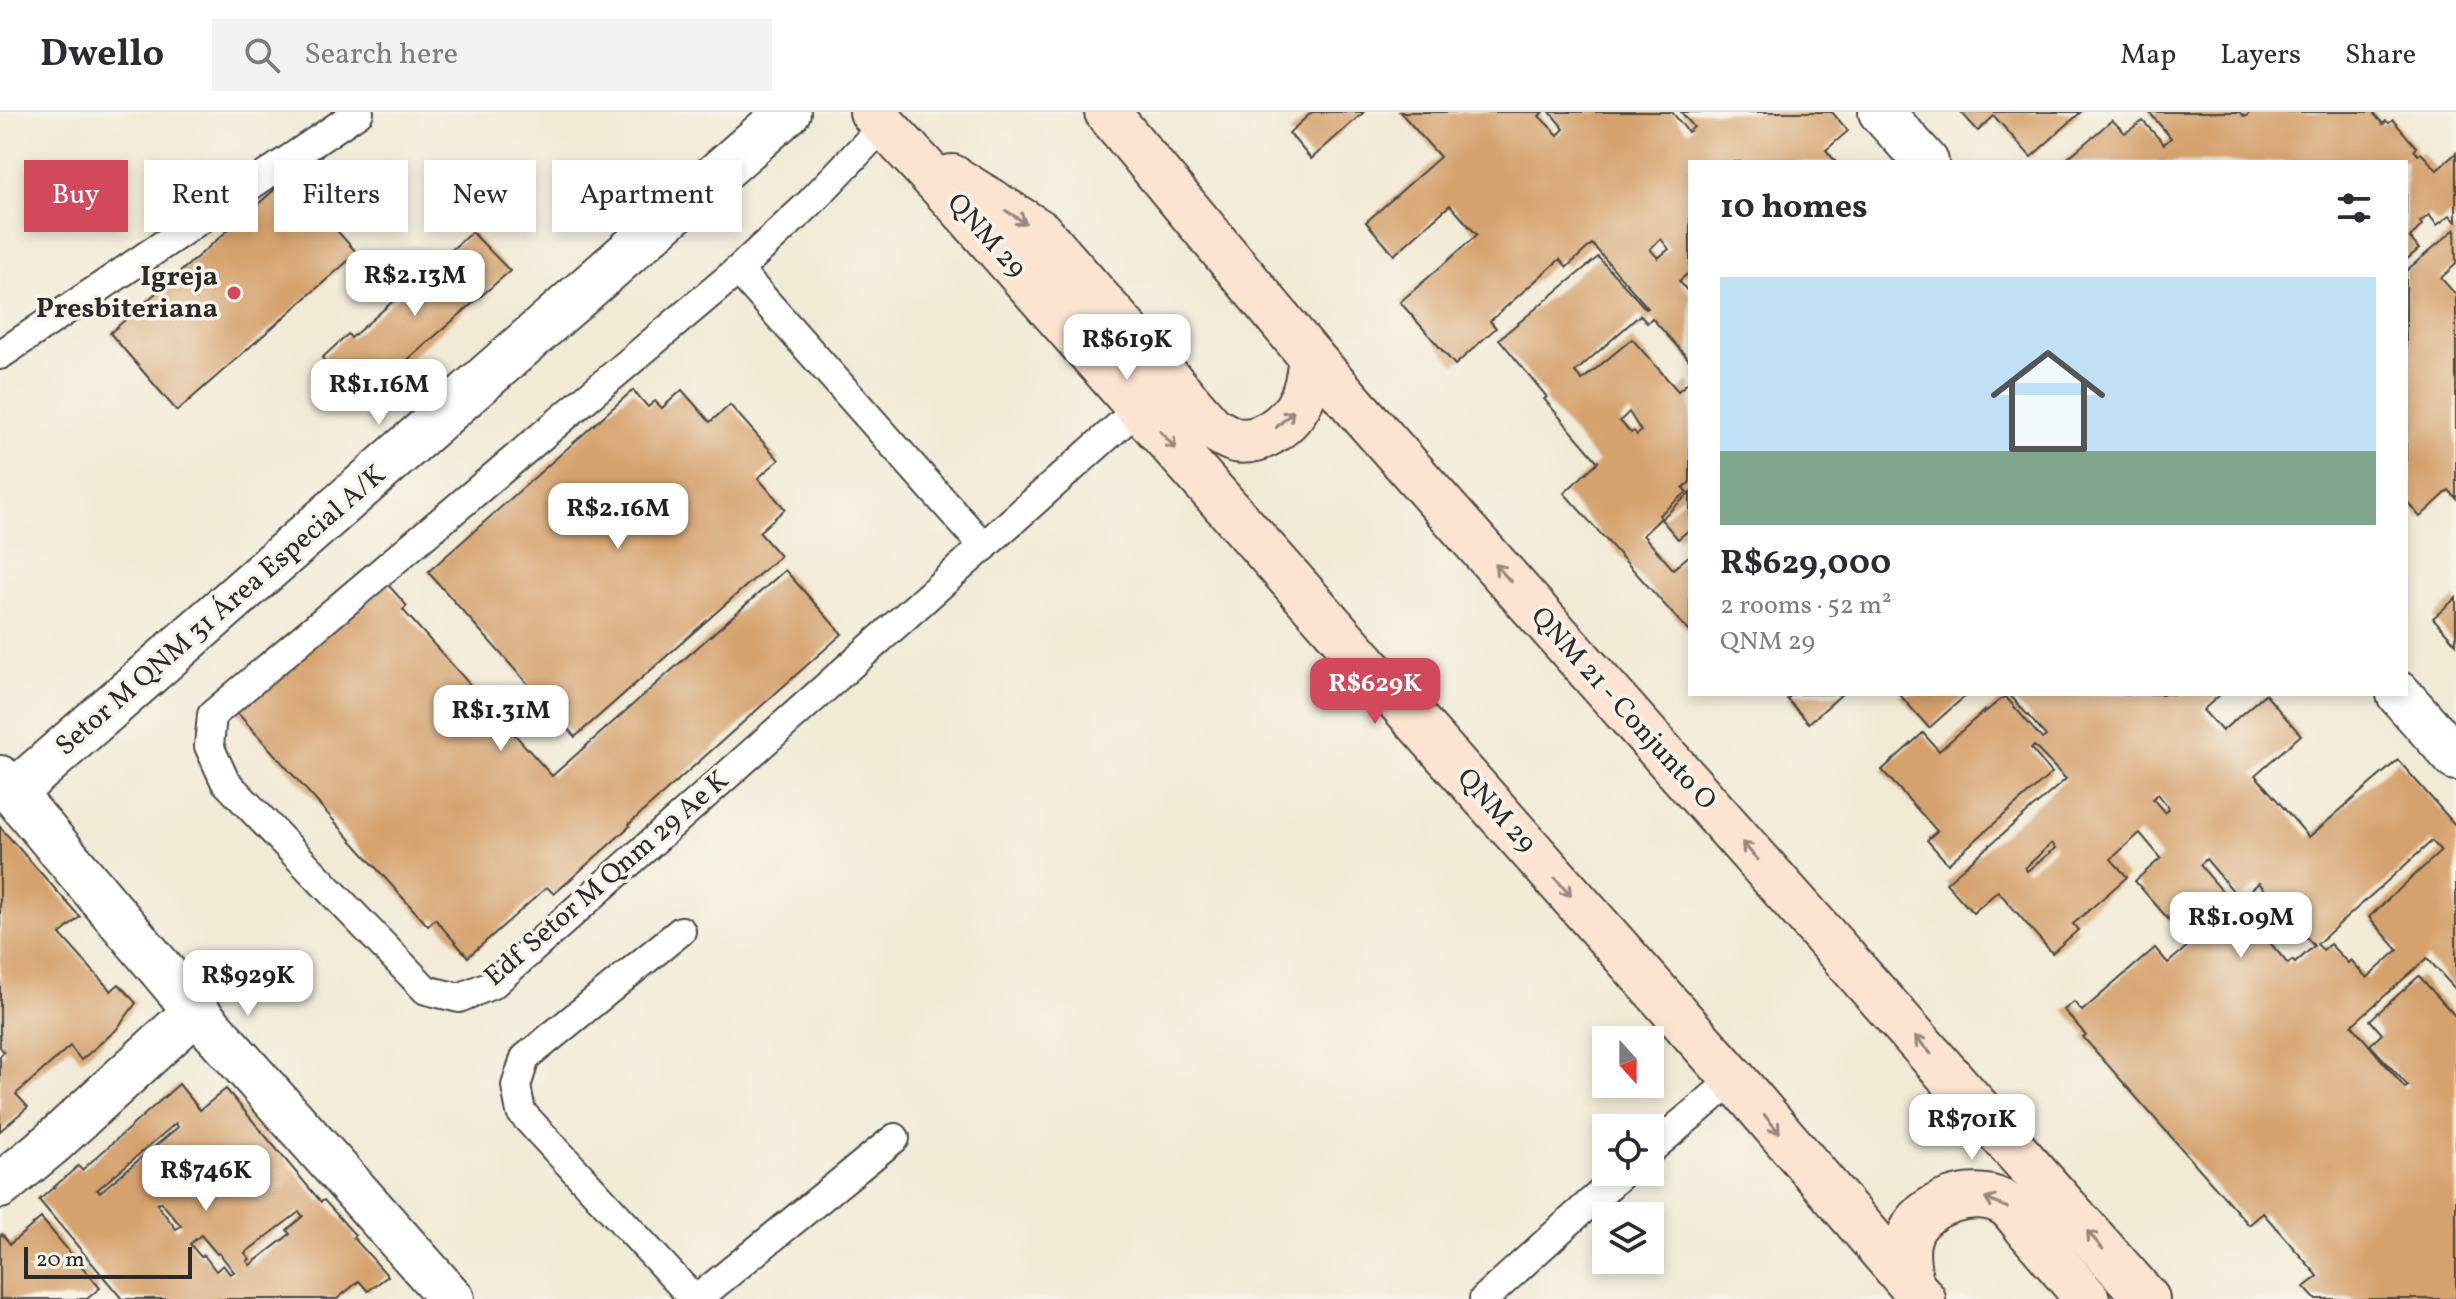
<!DOCTYPE html>
<html lang="en">
<head>
<meta charset="utf-8">
<style>
  :root { --surface:#fff; --page:#f2f2f3; --text:#2b2b33; --muted:#7c7c81; --line:#e1e1e2; --accent:#d1495b }
  body { margin:0; font-family:Vollkorn,serif; background:var(--page); color:var(--text); height:100vh; display:flex; flex-direction:column; font-size:30px; white-space:nowrap }
  * { box-sizing:border-box; margin:0 }
  p { font-size:26px; color:var(--muted) }
  .icon { flex:none; width:44px; height:44px; fill:none; stroke:currentColor; stroke-width:2; stroke-linecap:round; stroke-linejoin:round }
  .map { position:relative; flex:1; overflow:hidden }
  .side { position:absolute; left:1688px; top:48px; width:720px; height:536px; display:flex; flex-direction:column; background:var(--surface); border-radius:0px; box-shadow:0 4px 12px #0003 }
  .side>* { flex:none }
  .guide { position:absolute; left:24px; top:48px; width:760px; height:72px; display:flex; gap:16px }
  .needle { width:52px; rotate:159deg }
  .buttons { position:absolute; left:1592px; top:914px; display:grid; gap:16px }
  .buttons a { display:grid; place-items:center; width:72px; height:72px; border-radius:0px; background:var(--surface); box-shadow:0 4px 12px #0003; font-size:40px }
  .scale { position:absolute; left:24px; bottom:20px; width:168px; box-sizing:border-box; padding-left:8px; border:4px solid #2b2b2b; border-top:0; font-size:22px; line-height:28px; white-space:nowrap; color:#2b2b2b; -webkit-text-stroke:6px #f7f3e8; paint-order:stroke }
  .price { position:absolute; translate:-50% -68px; padding:0 18px; border-radius:16px; background:#fff; color:#222; font-size:26px; line-height:52px; filter:drop-shadow(0 2px 4px #0008) }
  .price::after { content:''; position:absolute; left:50%; top:48px; width:24px; height:18px; margin-left:-12px; background:inherit; clip-path:polygon(0 0,100% 0,50% 100%) }
  .price.on { background:var(--accent); color:#fff }
  ul { padding:0; list-style:none }
  li { display:grid; align-content:center; gap:16px; height:424px; padding:0 32px }
  li span { display:grid; place-items:center; height:248px; border-radius:0px; color:#555 }
  li>.icon { margin-inline-start:auto }
  span .icon { width:144px; height:144px; fill:#fffc; stroke-width:1 }
  li b { font-size:34px }
  h2 { display:flex; justify-content:space-between; align-items:center; height:96px; padding:0 32px; font-size:34px }
  .chip { padding:0 28px; border-radius:0px; background:var(--surface); box-shadow:0 4px 12px #0003; font-size:28px; line-height:72px }
  .chip.on { background:var(--accent); color:#fff }
  header { display:flex; align-items:center; gap:48px; box-sizing:border-box; height:112px; padding:0 40px; background:var(--surface); border-bottom:2px solid var(--line) }
  header strong { font-size:38px }
  nav { display:flex; gap:44px; margin-inline-start:auto; font-size:28px }
  .search { width:560px; height:72px; background:var(--page); display:flex; align-items:center; gap:20px; box-sizing:border-box; padding:0 28px; border-radius:0px; color:var(--muted); font-size:30px }
  .map>svg:first-child { display:block }
  .building { fill:#d5a26d; fill-rule:evenodd }
  .lines { fill:none; stroke-linecap:round; stroke-linejoin:round }
  .service-casing { stroke:#494844; stroke-width:32 }
  .minor-casing { stroke:#494844; stroke-width:48 }
  .secondary-casing { stroke:#494844; stroke-width:48 }
  .service { stroke:#fff; stroke-width:28 }
  .minor { stroke:#fff; stroke-width:44 }
  .secondary { stroke:#fde4d1; stroke-width:44 }
  .oneway { stroke:#94887e }
  .poi-dot { fill:#d1495b; stroke:#f7f3e8; stroke-width:3 }
  .labels { text-anchor:middle; dominant-baseline:central; stroke-width:7; stroke-linejoin:round; paint-order:stroke }
  .street-label { font-size:28px; fill:#2b2b2b; stroke:#f7f3e8 }
  .poi-label { font-size:28px; font-weight:bold; fill:#2b2b2b; stroke:#f7f3e8; text-anchor:end }
</style>
</head>
<body>
<header>
<strong>Dwello</strong>
<div class="search"><svg class="icon" aria-label="search" viewBox="0 0 24 24"><circle cx="10" cy="10" r="6"/><path d="M15 15l6 6"/></svg>Search here</div>
<nav><a>Map</a><a>Layers</a><a>Share</a></nav>
</header>
<div class="map">
<svg width="2456" height="1187" viewBox="0 0 2456 1187">
  <rect width="100%" height="100%" fill="#f7f3e8"/>
  <filter id="ink" filterUnits="userSpaceOnUse"><feTurbulence type="fractalNoise" baseFrequency=".0125" numOctaves="2"/><feDisplacementMap in="SourceGraphic" scale="16" xChannelSelector="R" yChannelSelector="G"/><feConvolveMatrix kernelMatrix="1 2 1 2 8 2 1 2 1" color-interpolation-filters="sRGB"/></filter>
  <filter id="wash" filterUnits="userSpaceOnUse"><feTurbulence type="fractalNoise" baseFrequency=".006" numOctaves="4" result="noise"/><feDisplacementMap in="SourceGraphic" scale="32" xChannelSelector="R" yChannelSelector="G"/><feGaussianBlur stdDeviation="1.8" result="paint"/><feColorMatrix in="noise" values="0 0 0 0 0 0 0 0 0 0 0 0 0 0 0 0 0 1.4 0 .05"/><feComposite in="paint" operator="in"/></filter>
  <g filter="url(#wash)">
    <rect width="100%" height="100%" fill="#f1ead5"/>
    <g id="blocks">
      <g class="building">
        <polygon points="1312,0 1364,0 1311,47 1289,21"/>
        <path d="M 1400,0 L 1543,0 L 1539,4 L 1558,23 L 1564,17 L 1550,0 L 1672,0 L 1688,20 L 1694,15 L 1681,0 L 1832,0 L 1848,19 L 1826,38 L 1836,50 L 1690,50 L 1690,160 L 1679,169 L 1690,182 L 1690,249 L 1652,206 L 1647,211 L 1640,203 L 1575,260 L 1582,268 L 1632,227 L 1678,279 L 1690,269 L 1690,370 L 1683,376 L 1687,380 L 1659,403 L 1661,406 L 1643,423 L 1673,457 L 1690,443 L 1690,521 L 1564,381 L 1598,350 L 1544,287 L 1547,285 L 1499,227 L 1598,145 L 1646,197 L 1648,196 L 1592,132 L 1567,155 L 1560,147 L 1490,209 L 1496,216 L 1455,253 L 1400,190 L 1477,123 L 1450,93 L 1394,143 L 1366,110 L 1440,45 ZM 1661,127 L 1669,137 L 1658,146 L 1650,137 ZM 1629,300 L 1641,319 L 1637,323 L 1634,319 L 1631,321 L 1620,309 Z"/>
        <polygon points="1961,0 2081,0 2031,45 1994,4 1978,19"/>
        <polygon points="2149,0 2239,0 2245,5 2251,0 2377,0 2374,2 2383,12 2386,9 2389,11 2393,8 2416,35 2414,38 2418,43 2421,41 2437,58 2456,41 2456,110 2450,103 2437,113 2429,103 2420,110 2422,113 2410,126 2419,137 2406,148 2406,50 2063,50 2112,8 2125,21 2143,9 2164,32 2171,26"/>
        <polygon points="289,65 357,141 177,299 110,221"/>
        <polygon points="2455,117 2456,152 2441,166 2456,183 2456,386 2449,378 2420,405 2406,388 2406,159"/>
        <polygon points="472,120 510,159 389,264 394,271 368,294 322,246 348,222 351,226"/>
        <polygon points="633,278 648,295 655,289 662,296 682,278 710,310 730,293 779,348 758,366 785,397 759,420 780,444 575,625 428,460"/>
        <polygon points="1690,381 1690,417 1678,427 1661,407"/>
        <polygon points="785,458 842,522 629,712 630,714 554,782 547,775 468,845 435,807 428,814 234,597 382,466 407,494 403,498 552,664"/>
        <polygon points="2456,486 2456,532 2433,506"/>
        <polygon points="1793,582 1842,582 1809,611 1787,587"/>
        <polygon points="1899,582 1962,582 1964,585 1929,616"/>
        <path d="M 2009,582 L 2221,582 L 2203,598 L 2222,619 L 2265,582 L 2301,623 L 2255,663 L 2309,725 L 2398,648 L 2456,714 L 2456,878 L 2427,846 L 2352,913 L 2405,976 L 2408,974 L 2370,933 L 2382,922 L 2370,908 L 2419,864 L 2456,905 L 2456,1187 L 2315,1187 L 2304,1175 L 2318,1164 L 2263,1101 L 2249,1113 L 2083,925 L 2086,923 L 2064,898 L 2074,890 L 2082,899 L 2155,836 L 2168,851 L 2190,832 L 2135,769 L 2161,746 L 2140,721 L 2111,747 L 2127,765 L 2073,812 L 2078,818 L 2052,841 L 1998,779 L 1973,801 L 1946,771 L 2066,667 L 2034,634 L 2031,637 L 2052,661 L 1948,752 L 1927,728 L 1937,719 L 1882,658 L 1923,621 L 1939,639 L 1984,599 L 1984,601 L 2005,584 L 2042,627 L 2046,624 ZM 2158,682 L 2169,696 L 2165,701 L 2153,687 ZM 2432,729 L 2441,739 L 2369,805 L 2398,838 L 2367,866 L 2351,848 L 2348,851 L 2330,832 L 2323,838 L 2317,832 ZM 2052,731 L 2056,736 L 2027,759 L 2025,756 ZM 2206,747 L 2240,787 L 2233,792 L 2200,753 ZM 2259,771 L 2314,834 L 2295,851 L 2292,848 L 2288,852 L 2238,793 L 2242,790 L 2240,787 Z"/>
        <polygon points="0,715 80,805 60,822 111,879 119,872 136,891 116,918 81,948 70,934 16,982 28,995 0,1019 0,944 4,940 0,935"/>
        <path d="M 179,972 L 200,998 L 226,977 L 321,1090 L 324,1088 L 355,1123 L 353,1125 L 388,1164 L 368,1179 L 359,1169 L 337,1187 L 122,1187 L 39,1088 L 78,1054 L 82,1058 ZM 176,1011 L 178,1015 L 100,1080 L 97,1078 ZM 161,1090 L 181,1114 L 176,1117 L 157,1092 ZM 299,1100 L 303,1104 L 287,1118 L 290,1122 L 250,1153 L 247,1149 L 250,1147 L 245,1141 ZM 201,1123 L 217,1142 L 219,1141 L 234,1160 L 230,1162 L 223,1153 L 216,1159 L 204,1143 L 201,1145 L 190,1132 Z"/>
        <polygon points="41,1106 100,1176 87,1187 0,1187 0,1124 2,1122 10,1132"/>
      </g>
    </g>
  </g>
  <g filter="url(#ink)">
    <use href="#blocks" fill-opacity="0" stroke="#494844" stroke-width="2"/>
    <g class="lines">
      <defs>
        <g id="service">
          <polyline points="884,13 810,91 738,158 212,603 209,634 225,669 426,878 459,886 493,872 1139,296"/>
          <polyline points="738,158 984,435"/>
          <polyline points="0,243 359,0"/>
          <polyline points="681,819 525,946 516,974 521,1000 694,1187"/>
          <polyline points="1650,1038 1734,967"/>
          <polyline points="697,1187 895,1026"/>
          <polyline points="1484,1187 1624,1060"/>
        </g>
        <g id="minor">
          <polyline points="1881,0 1926,50"/>
          <polyline points="2399,582 2456,646"/>
          <polyline points="0,666 196,899 452,1187"/>
          <polyline points="14,680 788,0"/>
          <polyline points="0,1074 52,1031 196,899"/>
        </g>
        <g id="secondary">
          <polyline points="872,0 965,100 1734,967 1923,1187"/>
          <polyline points="1107,0 1311,245 2147,1187"/>
          <path d="M 952,65 L 1040,120 L 1212,316 C 1219,320 1228,326 1235,328 C 1262,333 1290,311 1301,288 C 1308,275 1309,260 1311,245"/>
          <path d="M 1912,1175 C 1909,1160 1904,1142 1909,1126 C 1918,1091 1978,1072 2007,1093 C 2016,1100 2024,1113 2031,1121 C 2050,1143 2069,1165 2087,1187"/>
        </g>
      </defs>
      <use href="#service" class="service-casing"/>
      <use href="#minor" class="minor-casing"/>
      <use href="#secondary" class="secondary-casing"/>
      <use href="#service" class="service"/>
      <use href="#minor" class="minor"/>
      <use href="#secondary" class="secondary"/>
    </g>
    <defs><path id="oneway-shaft" d="M-6 0H5M1.5-3L5.5 0L1.5 3" fill="none" stroke-width="1.6" stroke-linecap="round" stroke-linejoin="round" transform="scale(2)"/></defs>
    <g class="oneway">
      <use href="#oneway-shaft" transform="translate(1016 105) rotate(32)"/>
      <use href="#oneway-shaft" transform="translate(1285 307) rotate(-44)"/>
      <use href="#oneway-shaft" transform="translate(1168 328) rotate(48)"/>
      <use href="#oneway-shaft" transform="translate(1503 461) rotate(-132)"/>
      <use href="#oneway-shaft" transform="translate(1750 739) rotate(-132)"/>
      <use href="#oneway-shaft" transform="translate(1563 775) rotate(48)"/>
      <use href="#oneway-shaft" transform="translate(1923 933) rotate(-132)"/>
      <use href="#oneway-shaft" transform="translate(1772 1012) rotate(50)"/>
      <use href="#oneway-shaft" transform="translate(1996 1091) rotate(-158)"/>
      <use href="#oneway-shaft" transform="translate(2095 1128) rotate(-131)"/>
    </g>
  </g>
  <circle class="poi-dot" cx="234" cy="181" r="8"/>
  <g class="labels">
    <g class="street-label">
      <text transform="translate(986 124) rotate(48)">QNM 29</text>
      <text transform="translate(221 499) rotate(-41)">Setor M QNM 31 Área Especial A/K</text>
      <text transform="translate(1623 597) rotate(48)">QNM 21 - Conjunto O</text>
      <text transform="translate(1496 699) rotate(48)">QNM 29</text>
      <text transform="translate(607 767) rotate(-41)">Edf Setor M Qnm 29 Ae K</text>
    </g>
    <g class="poi-label">
      <text x="218" y="165">Igreja<tspan x="218" dy="32">Presbiteriana</tspan></text>
    </g>
  </g>
</svg>
<div class="buttons">
<a><svg class="needle" viewBox="-14 -14 28 28"><path d="M0-13l5 13h-10z" fill="#e53935"/><path d="M0 13l5-13h-10z" fill="#7c7c81"/></svg></a>
<a><svg class="icon" aria-label="locate" viewBox="0 0 24 24"><circle cx="12" cy="12" r="6"/><path d="M12 2v4M12 18v4M2 12h4M18 12h4"/></svg></a>
<a><svg class="icon" aria-label="layers" viewBox="0 0 24 24"><path d="M12 4l9 5-9 5-9-5zM3 14l9 5 9-5"/></svg></a>
</div>
<div class="scale">20 m</div>
<b class="price" style="left:415px;top:206px">R$2.13M</b>
<b class="price" style="left:1127px;top:270px">R$619K</b>
<b class="price" style="left:379px;top:315px">R$1.16M</b>
<b class="price" style="left:618px;top:439px">R$2.16M</b>
<b class="price on" style="left:1375px;top:614px">R$629K</b>
<b class="price" style="left:501px;top:641px">R$1.31M</b>
<b class="price" style="left:2241px;top:848px">R$1.09M</b>
<b class="price" style="left:248px;top:906px">R$929K</b>
<b class="price" style="left:1972px;top:1050px">R$701K</b>
<b class="price" style="left:206px;top:1101px">R$746K</b>
<div class="guide">
<a class="chip on">Buy</a>
<a class="chip">Rent</a>
<a class="chip">Filters</a>
<a class="chip">New</a>
<a class="chip">Apartment</a>
</div>
<section class="side">
<h2>10 homes<svg class="icon" aria-label="filters" viewBox="0 0 24 24"><path d="M4 7h16M4 17h16"/><circle cx="9" cy="7" r="2"/><circle cx="15" cy="17" r="2"/></svg></h2>
<ul>
<li><span style="background:linear-gradient(#bfe0f5 70%,#7fa58c 0)"><svg class="icon" aria-label="home" viewBox="0 0 24 24"><path d="M3 11l9-7 9 7M6 9v11h12V9"/></svg></span><div><b>R$629,000</b><p>2 rooms · 52 m²</p><p>QNM 29</p></div></li>
</ul>
</section>
</div>
</body>
</html>
